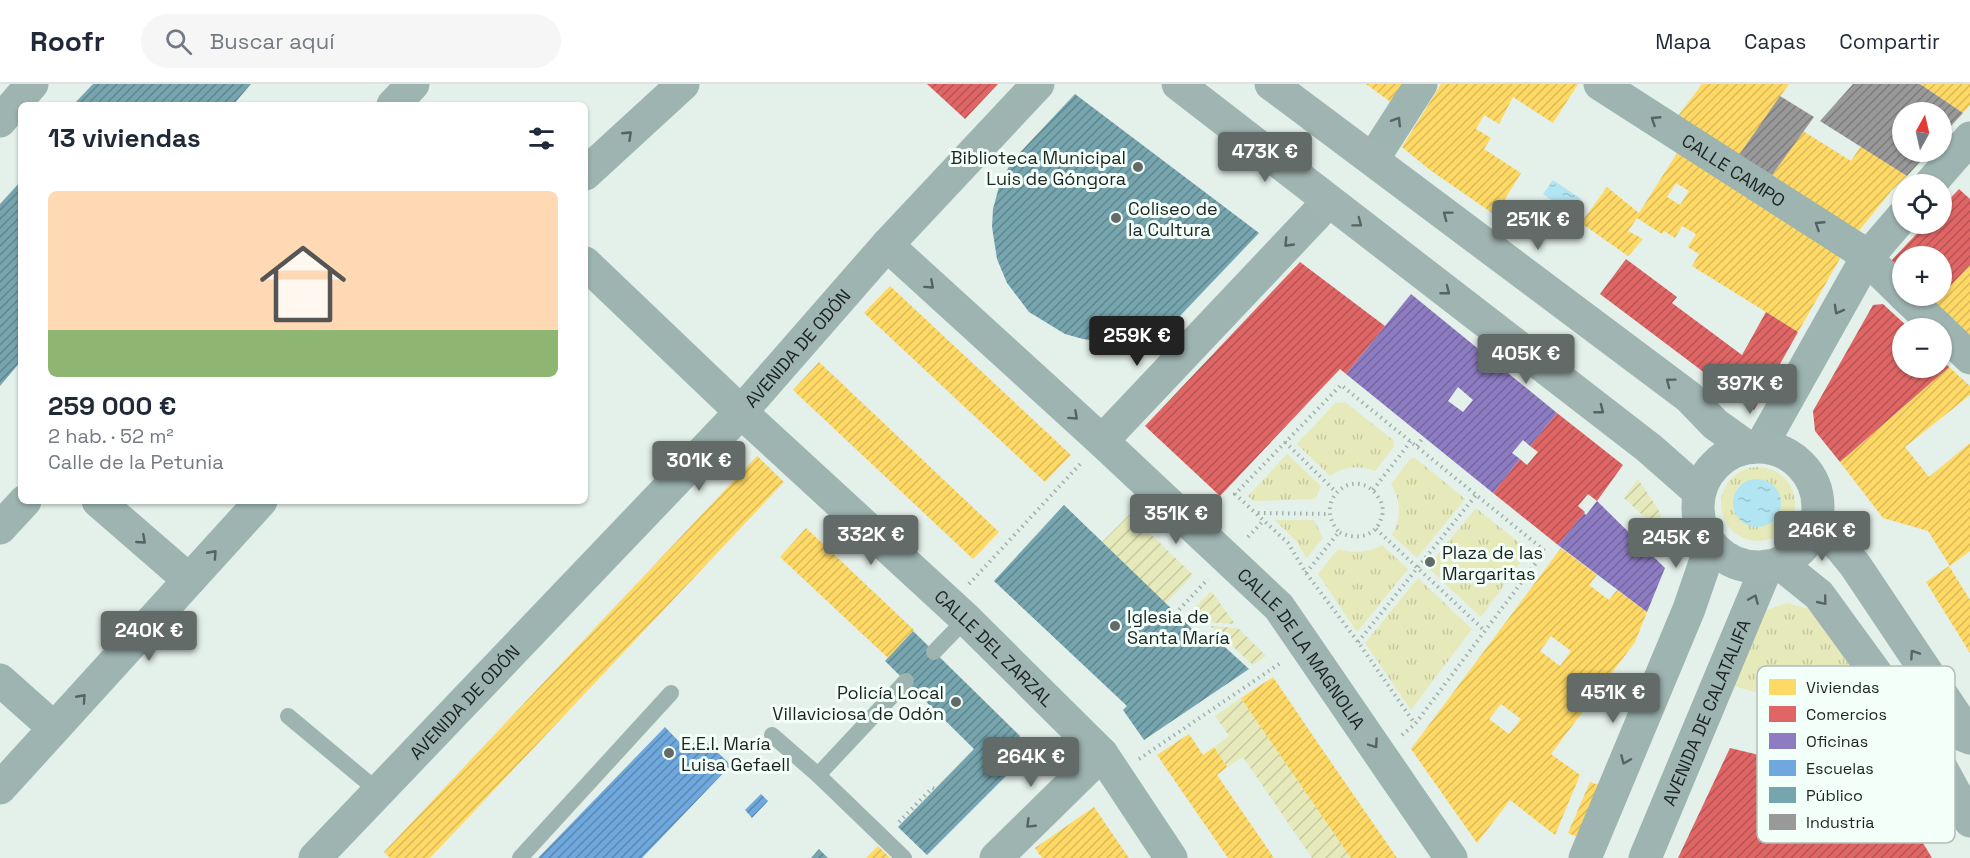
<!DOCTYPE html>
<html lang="es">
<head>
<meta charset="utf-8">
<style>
  :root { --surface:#fff; --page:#f6f6f7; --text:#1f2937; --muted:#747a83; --line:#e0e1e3; --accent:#626b67 }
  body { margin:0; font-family:"Space Grotesk",sans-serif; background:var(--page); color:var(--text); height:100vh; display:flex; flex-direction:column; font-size:22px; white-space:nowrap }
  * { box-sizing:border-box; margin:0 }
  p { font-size:20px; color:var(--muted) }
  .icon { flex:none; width:33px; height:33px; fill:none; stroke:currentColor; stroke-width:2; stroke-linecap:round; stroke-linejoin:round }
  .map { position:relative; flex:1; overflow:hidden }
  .side { position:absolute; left:18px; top:18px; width:570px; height:402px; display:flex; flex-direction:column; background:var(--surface); border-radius:9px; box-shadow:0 2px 4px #0004 }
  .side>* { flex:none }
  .needle { width:39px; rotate:8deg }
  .tools { position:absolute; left:1892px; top:18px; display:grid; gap:12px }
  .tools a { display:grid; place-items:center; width:60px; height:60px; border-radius:50%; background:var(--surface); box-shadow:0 2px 4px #0004; font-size:30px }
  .price { position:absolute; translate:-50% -51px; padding:0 14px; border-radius:6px; background:var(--accent); color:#fff; font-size:20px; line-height:39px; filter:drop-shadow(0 2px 3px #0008) }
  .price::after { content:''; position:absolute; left:50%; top:36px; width:18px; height:14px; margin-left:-9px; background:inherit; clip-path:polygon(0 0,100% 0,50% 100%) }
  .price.current { background:#222; color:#fff }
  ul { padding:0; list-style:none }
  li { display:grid; align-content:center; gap:12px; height:318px; padding:0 30px }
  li+li { border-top:2px solid var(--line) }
  li span { display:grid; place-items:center; height:186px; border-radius:9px; color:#555 }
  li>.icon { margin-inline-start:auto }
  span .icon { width:108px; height:108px; fill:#fffc; stroke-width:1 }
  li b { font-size:26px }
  h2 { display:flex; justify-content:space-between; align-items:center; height:72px; padding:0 30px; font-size:26px }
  header { display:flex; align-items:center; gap:36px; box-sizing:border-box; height:84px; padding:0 30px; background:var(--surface); border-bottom:2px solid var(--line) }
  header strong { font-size:28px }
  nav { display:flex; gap:33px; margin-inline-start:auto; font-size:21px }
  .search { width:420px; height:54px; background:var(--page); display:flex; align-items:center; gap:15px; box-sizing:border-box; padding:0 21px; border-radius:33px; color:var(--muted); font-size:22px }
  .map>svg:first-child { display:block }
  .park { fill:url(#park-tufts) }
  .garden { fill:url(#garden-furrows) }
  .water { fill:url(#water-ripples) }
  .homes { fill:url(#homes-hatch); fill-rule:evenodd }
  .shops { fill:url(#shops-hatch) }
  .offices { fill:url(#offices-hatch); fill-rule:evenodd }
  .schools { fill:url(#schools-hatch) }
  .public { fill:url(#public-hatch) }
  .industry { fill:url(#industry-hatch) }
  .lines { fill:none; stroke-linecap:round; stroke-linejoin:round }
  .path { stroke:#a0b0ae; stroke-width:4; stroke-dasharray:1.5 4.5; stroke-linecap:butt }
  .lane { stroke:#9db4b1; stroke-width:16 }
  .street { stroke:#9db4b1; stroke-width:33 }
  .secondary { stroke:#a0b4b1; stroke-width:33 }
  .oneway { stroke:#566461 }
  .oneway2 { stroke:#576461 }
  .poi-dot { fill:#626b67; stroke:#f3fff9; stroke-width:2 }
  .labels { text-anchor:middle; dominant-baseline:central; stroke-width:6; stroke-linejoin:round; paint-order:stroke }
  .poi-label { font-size:18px; fill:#1c2320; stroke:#f3fff9; text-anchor:start }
  .street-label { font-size:18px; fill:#1c2320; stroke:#f3fff9 }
  .key { fill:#f3fff9; stroke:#b2bdb8; stroke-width:1.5 }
  .key-label { font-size:16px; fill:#1c2320 }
</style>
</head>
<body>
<header>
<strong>Roofr</strong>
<div class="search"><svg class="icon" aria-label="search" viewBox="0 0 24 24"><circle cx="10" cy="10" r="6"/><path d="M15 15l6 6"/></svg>Buscar aquí</div>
<nav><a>Mapa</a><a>Capas</a><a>Compartir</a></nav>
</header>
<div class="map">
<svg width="1970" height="774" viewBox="0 0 1970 774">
  <defs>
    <pattern id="park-tufts" width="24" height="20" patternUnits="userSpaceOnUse" patternTransform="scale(1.5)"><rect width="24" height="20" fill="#e6eaba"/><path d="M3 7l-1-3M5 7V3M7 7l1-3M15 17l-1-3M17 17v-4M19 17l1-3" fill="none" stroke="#c5c8a0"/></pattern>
    <pattern id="garden-furrows" width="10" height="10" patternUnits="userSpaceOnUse" patternTransform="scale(1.5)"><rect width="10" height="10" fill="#e6eaba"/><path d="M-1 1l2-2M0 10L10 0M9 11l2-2" fill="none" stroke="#c5c8a0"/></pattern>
    <pattern id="water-ripples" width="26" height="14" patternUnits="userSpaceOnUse" patternTransform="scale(1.5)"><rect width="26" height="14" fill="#b2e5f2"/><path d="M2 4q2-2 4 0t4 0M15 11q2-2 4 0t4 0" fill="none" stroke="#98c4cf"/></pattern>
    <pattern id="homes-hatch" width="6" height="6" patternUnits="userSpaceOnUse" patternTransform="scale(1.5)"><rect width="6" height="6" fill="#ffd966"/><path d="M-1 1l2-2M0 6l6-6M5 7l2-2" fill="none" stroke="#daba58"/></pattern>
    <pattern id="shops-hatch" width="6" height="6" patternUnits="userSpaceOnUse" patternTransform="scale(1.5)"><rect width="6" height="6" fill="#e06666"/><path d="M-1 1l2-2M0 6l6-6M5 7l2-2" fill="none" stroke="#b55454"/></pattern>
    <pattern id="offices-hatch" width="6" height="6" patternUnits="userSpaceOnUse" patternTransform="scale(1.5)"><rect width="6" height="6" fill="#8e7cc3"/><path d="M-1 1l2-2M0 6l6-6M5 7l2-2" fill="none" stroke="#73659e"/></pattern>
    <pattern id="schools-hatch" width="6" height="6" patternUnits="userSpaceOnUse" patternTransform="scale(1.5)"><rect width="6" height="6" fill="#6fa8dc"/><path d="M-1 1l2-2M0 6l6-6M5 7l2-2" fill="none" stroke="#5a88b2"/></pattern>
    <pattern id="public-hatch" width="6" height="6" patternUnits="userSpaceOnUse" patternTransform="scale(1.5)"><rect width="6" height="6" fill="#76a5af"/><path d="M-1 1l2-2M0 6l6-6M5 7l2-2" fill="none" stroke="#60868e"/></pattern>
    <pattern id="industry-hatch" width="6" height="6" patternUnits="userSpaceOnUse" patternTransform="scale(1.5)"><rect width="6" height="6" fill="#999"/><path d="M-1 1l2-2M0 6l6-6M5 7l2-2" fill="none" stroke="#7c7c7c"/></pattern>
  </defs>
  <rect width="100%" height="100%" fill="#e4f0ea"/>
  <g class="park">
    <path d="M 1345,318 L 1394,357 L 1394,363 L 1375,387 C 1358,381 1346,382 1330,392 L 1297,360 L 1335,319 Z"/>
    <polygon points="1287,370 1321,402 1315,415 1253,417 1248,412"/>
    <path d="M 1415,374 L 1465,415 L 1417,474 L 1392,451 C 1402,434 1401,416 1391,400 L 1410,375 Z"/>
    <circle cx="1758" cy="420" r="37"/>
    <polygon points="1476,424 1523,462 1525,472 1481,533 1427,483"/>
    <polygon points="1275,436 1314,436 1323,454 1307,474 1296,457"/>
    <path d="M 1382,461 L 1408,485 L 1357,548 L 1318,490 L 1338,465 C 1351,470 1371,468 1382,461 Z"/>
    <polygon points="1418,494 1472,545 1411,626 1365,559"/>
    <polygon points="1787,519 1809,525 1882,625 1858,639 1731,601 1766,526"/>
  </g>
  <g class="garden">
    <polygon points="1638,395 1658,425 1669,451 1666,453 1624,414"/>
    <polygon points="1130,430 1193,491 1165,520 1102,458"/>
    <polygon points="1211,507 1235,540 1206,538 1194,525"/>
    <polygon points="1210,542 1238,544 1266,572 1253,581"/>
    <polygon points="1241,614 1351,774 1312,774 1243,673 1227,683 1214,663 1229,652 1215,632"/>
  </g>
  <g class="water">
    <polygon points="1553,96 1581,115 1570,130 1543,110"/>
    <circle cx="1757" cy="419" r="24"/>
  </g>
  <g class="homes">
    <polygon points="1366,0 1404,0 1392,19"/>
    <polygon points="1441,0 1578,0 1553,39 1513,13 1499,40 1484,31 1476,45 1491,54 1484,65 1521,89 1495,131 1430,86 1402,63"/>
    <polygon points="1702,0 1789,0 1739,71 1678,32"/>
    <polygon points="1920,0 1970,0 1970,21 1963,29"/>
    <polygon points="1803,47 1851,77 1861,62 1907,92 1892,106 1858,148 1772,91"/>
    <path d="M 1679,66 L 1842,171 L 1798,248 L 1692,182 L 1699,170 L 1688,163 L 1696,150 L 1682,142 L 1675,154 L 1664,147 L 1662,150 L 1637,134 L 1628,147 L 1643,155 L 1628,172 L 1581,139 L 1607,103 L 1639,129 ZM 1676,99 L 1689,107 L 1680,121 L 1667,113 Z"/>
    <polygon points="1970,181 1970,259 1930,223"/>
    <polygon points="890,202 1071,371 1045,398 864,229"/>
    <polygon points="819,278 999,448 973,475 793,306"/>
    <polygon points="1949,283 1970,302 1970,311 1905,363 1929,393 1970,359 1970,467 1950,482 1928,447 1883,434 1840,378"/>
    <polygon points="757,372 784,398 430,774 390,774 384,768"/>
    <polygon points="806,444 914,546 888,574 780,473"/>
    <path d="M 1561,464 L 1597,491 L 1589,501 L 1609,516 L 1617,506 L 1647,528 L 1635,558 L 1551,670 L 1580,691 L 1555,751 L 1510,716 L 1477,759 L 1411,665 ZM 1551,552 L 1571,567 L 1560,582 L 1540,567 ZM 1501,620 L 1521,635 L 1509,650 L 1489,635 Z"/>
    <polygon points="1949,482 1970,516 1970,569 1926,498"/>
    <polygon points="1273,593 1311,649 1397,774 1351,774 1269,655 1241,614"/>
    <polygon points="1189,650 1203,671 1214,663 1227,683 1217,691 1274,774 1228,774 1157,671"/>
    <polygon points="1590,698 1608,704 1587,757 1568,749"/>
    <polygon points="1094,723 1129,774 1042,774 1035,764"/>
    <polygon points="878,762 890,774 866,774"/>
  </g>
  <g class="shops">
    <polygon points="927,0 998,0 965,35"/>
    <polygon points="1959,105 1970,115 1970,181 1930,223 1917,212 1941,212 1941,172 1902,172 1902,197 1886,182 1926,140 1941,140 1941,124"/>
    <polygon points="1626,175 1677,213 1672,219 1742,271 1766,228 1798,248 1754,326 1600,210"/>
    <polygon points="1300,178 1385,242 1346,290 1340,285 1220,412 1145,342"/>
    <polygon points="1883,220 1909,244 1902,244 1902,284 1941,284 1941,275 1949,283 1840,378 1815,347 1813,327 1873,221"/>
    <polygon points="1557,329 1623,381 1597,417 1588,410 1578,422 1585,428 1558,461 1493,409 1520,375 1527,381 1538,368 1530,362"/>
    <polygon points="1730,664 1900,705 1898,717 1932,774 1678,774"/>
  </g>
  <g class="offices">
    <path d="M 1411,210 L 1557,329 L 1530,362 L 1523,356 L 1512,369 L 1520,375 L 1493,409 L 1346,290 ZM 1458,303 L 1473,316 L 1463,328 L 1448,317 Z"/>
    <polygon points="1597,417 1665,484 1647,528 1558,461 1584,429 1586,431"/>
  </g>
  <g class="schools">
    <polygon points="665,643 687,666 700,652 731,681 642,774 538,774"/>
    <polygon points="761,710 768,717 752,734 745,726"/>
  </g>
  <g class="public">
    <polygon points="93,0 251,0 233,21 73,21"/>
    <polygon points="1075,10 1259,149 1178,234 1163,244 1145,252 1122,257 1105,258 1083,255 1065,250 1029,228 1007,199 997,175 992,143 993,125 1000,99 1012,77"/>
    <polygon points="21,97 21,277 0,302 0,120"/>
    <polygon points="1064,421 1208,560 1215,554 1249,585 1144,656 1123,626 1127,622 994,497"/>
    <polygon points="913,547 1020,652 1019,654 1030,665 1019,676 1021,677 927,771 898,743 974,665 885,577"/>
    <polygon points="819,765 828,774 811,774"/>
  </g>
  <g class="industry">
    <polygon points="1853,0 1920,0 1963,29 1941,53 1941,28 1902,28 1902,68 1929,68 1907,92 1820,37"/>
    <polygon points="1780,12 1814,33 1772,91 1739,71"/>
  </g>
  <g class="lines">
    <g class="path">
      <polyline points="1285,358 1336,408"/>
      <polyline points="1417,362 1424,352"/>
      <polyline points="1373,406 1411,357"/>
      <polyline points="1258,429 1329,430"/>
      <polyline points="1376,445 1485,547"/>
      <polyline points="1248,453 1264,436"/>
      <path d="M 1306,489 L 1339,448 C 1310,415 1357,380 1378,413 C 1383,419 1384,428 1381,435 C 1375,454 1354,456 1339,448"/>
      <polyline points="969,500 1082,378"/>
      <polyline points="1175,530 1208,495"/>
      <polyline points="1358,558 1476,411"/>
      <polyline points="1402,651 1415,640 1545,467 1341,301 1235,410 1288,459 1306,489 1358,558 1415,640"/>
      <polyline points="1139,675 1282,578"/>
      <polyline points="899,738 932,704 935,705"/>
    </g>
    <g class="lane">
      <polyline points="934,568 966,535"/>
      <polyline points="288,632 378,707"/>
      <polyline points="772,651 818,691 904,774"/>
      <polyline points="818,691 906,597"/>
      <polyline points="520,774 671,609"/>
    </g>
    <g class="street">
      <path id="s1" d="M 1600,0 L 1857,165 L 1902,209"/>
      <polyline points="393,21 413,0"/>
      <polyline points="0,37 32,0"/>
      <polyline points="1373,75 1421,0"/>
      <polyline points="585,90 683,0"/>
      <polyline points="1930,100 1970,54"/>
      <path id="s2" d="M 887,161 L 1102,357 L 1279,523 L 1451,774"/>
      <path id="s3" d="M 585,179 L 741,328 L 966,535 L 1102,670 L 1171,774"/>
      <polyline points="1905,212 1939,244"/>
      <polyline points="1941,246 1970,274"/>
      <polyline points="1102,357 1329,117"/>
      <polyline points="1761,362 1866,175 1902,133"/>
      <polyline points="98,417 189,496"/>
      <polyline points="0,444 25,417"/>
      <polyline points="0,596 54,644"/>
      <polyline points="1777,626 1840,642 1868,647 1903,626 1970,654"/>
      <polyline points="0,704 261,417"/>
      <path id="s4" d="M 315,774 L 741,328 L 887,161 L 1038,0"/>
      <polyline points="996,774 1102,670"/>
      <polyline points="1585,774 1689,525 1711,461"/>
      <path id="s5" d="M 1645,774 L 1767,482"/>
    </g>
    <g class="secondary">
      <polyline points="1178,0 1649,364 1699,408"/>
      <polyline points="1271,0 1689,313 1715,340 1747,363"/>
      <circle cx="1758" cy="423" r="60"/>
      <polyline points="1817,435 1855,481 1970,653"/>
      <polyline points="1779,479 1819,511 1931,665 1970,737"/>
    </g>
  </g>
  <defs><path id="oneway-chevron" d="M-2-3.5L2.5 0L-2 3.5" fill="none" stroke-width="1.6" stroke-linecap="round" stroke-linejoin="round" transform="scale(1.5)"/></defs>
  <g class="oneway">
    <use href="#oneway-chevron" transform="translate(1655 36) rotate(-147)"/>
    <use href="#oneway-chevron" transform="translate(1397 37) rotate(-58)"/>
    <use href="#oneway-chevron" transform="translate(628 51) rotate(-43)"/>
    <use href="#oneway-chevron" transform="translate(1819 141) rotate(-147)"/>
    <use href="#oneway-chevron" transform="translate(1288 159) rotate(134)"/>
    <use href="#oneway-chevron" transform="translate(930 201) rotate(42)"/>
    <use href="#oneway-chevron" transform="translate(1838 226) rotate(119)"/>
    <use href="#oneway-chevron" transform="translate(1074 332) rotate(42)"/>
    <use href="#oneway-chevron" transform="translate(142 456) rotate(41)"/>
    <use href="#oneway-chevron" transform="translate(213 470) rotate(-48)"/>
    <use href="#oneway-chevron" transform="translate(1754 515) rotate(-67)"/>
    <use href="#oneway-chevron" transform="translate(82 614) rotate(-48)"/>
    <use href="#oneway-chevron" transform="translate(1374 660) rotate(55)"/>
    <use href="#oneway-chevron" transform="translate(1625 676) rotate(113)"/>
    <use href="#oneway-chevron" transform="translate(1030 740) rotate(136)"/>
  </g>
  <g class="oneway2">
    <use href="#oneway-chevron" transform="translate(1447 131) rotate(-143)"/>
    <use href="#oneway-chevron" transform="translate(1358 139) rotate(37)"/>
    <use href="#oneway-chevron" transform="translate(1446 207) rotate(38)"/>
    <use href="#oneway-chevron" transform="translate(1670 298) rotate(-143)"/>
    <use href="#oneway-chevron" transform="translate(1600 326) rotate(38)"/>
    <use href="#oneway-chevron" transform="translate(1823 517) rotate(51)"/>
    <use href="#oneway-chevron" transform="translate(1914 570) rotate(-124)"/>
  </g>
  <g class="poi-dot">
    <circle cx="1138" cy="83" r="6"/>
    <circle cx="1116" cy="134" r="6"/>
    <circle cx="1430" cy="478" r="6"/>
    <circle cx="1115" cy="542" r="6"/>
    <circle cx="956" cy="618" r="6"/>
    <circle cx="669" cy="669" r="6"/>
  </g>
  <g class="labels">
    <g class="poi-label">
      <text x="1126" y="73" text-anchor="end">Biblioteca Municipal<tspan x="1126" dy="21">Luis de Góngora</tspan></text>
      <text x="1128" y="124">Coliseo de<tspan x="1128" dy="21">la Cultura</tspan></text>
      <text x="1442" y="468">Plaza de las<tspan x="1442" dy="21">Margaritas</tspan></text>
      <text x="1127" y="532">Iglesia de<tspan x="1127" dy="21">Santa María</tspan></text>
      <text x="944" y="608" text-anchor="end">Policía Local<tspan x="944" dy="21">Villaviciosa de Odón</tspan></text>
      <text x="681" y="659">E.E.I. María<tspan x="681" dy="21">Luisa Gefaell</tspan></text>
    </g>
    <g class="street-label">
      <text stroke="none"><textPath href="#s1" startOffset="159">CALLE CAMPO</textPath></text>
      <text stroke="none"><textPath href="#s4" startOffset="702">AVENIDA DE ODÓN</textPath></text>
      <text stroke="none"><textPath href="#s3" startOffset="562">CALLE DEL ZARZAL</textPath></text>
      <text stroke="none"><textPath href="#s2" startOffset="580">CALLE DE LA MAGNOLIA</textPath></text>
      <text stroke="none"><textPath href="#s4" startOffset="216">AVENIDA DE ODÓN</textPath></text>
      <text stroke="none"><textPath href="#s5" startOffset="158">AVENIDA DE CALATALIFA</textPath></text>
    </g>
  </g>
  <rect x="1757" y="582" width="198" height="177" rx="9" class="key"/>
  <rect x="1769" y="595" width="27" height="16" fill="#ffd966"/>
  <rect x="1769" y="622" width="27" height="16" fill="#e06666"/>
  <rect x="1769" y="649" width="27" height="16" fill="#8e7cc3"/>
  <rect x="1769" y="676" width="27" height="16" fill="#6fa8dc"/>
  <rect x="1769" y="703" width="27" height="16" fill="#76a5af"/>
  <rect x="1769" y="730" width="27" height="16" fill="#999"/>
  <g class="key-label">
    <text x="1806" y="609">Viviendas</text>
    <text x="1806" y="636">Comercios</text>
    <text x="1806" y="663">Oficinas</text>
    <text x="1806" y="690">Escuelas</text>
    <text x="1806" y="717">Público</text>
    <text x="1806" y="744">Industria</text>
  </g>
</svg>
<div class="tools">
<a><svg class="needle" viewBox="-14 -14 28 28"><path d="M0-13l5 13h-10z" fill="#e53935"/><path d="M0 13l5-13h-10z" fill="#747a83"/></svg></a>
<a><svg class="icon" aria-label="locate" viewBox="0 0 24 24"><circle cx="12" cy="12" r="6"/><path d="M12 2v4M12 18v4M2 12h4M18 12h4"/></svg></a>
<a>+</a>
<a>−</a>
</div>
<b class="price" style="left:1265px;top:99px">473K €</b>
<b class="price" style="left:1538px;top:167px">251K €</b>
<b class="price current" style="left:1137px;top:283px">259K €</b>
<b class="price" style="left:1526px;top:301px">405K €</b>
<b class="price" style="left:1750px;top:331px">397K €</b>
<b class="price" style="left:699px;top:408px">301K €</b>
<b class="price" style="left:1176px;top:461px">351K €</b>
<b class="price" style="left:1822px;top:478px">246K €</b>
<b class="price" style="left:871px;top:482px">332K €</b>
<b class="price" style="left:1676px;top:485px">245K €</b>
<b class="price" style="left:149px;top:578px">240K €</b>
<b class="price" style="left:1613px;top:640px">451K €</b>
<b class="price" style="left:1031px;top:704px">264K €</b>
<section class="side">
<h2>13 viviendas<svg class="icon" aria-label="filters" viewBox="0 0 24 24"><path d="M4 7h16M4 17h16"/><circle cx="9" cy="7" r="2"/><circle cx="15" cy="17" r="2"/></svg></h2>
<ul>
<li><span style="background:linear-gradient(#ffd9b3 75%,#8fb573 0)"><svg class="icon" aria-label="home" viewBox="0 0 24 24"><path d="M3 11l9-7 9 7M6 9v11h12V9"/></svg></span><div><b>259 000 €</b><p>2 hab. · 52 m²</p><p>Calle de la Petunia</p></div></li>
</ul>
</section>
</div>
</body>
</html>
